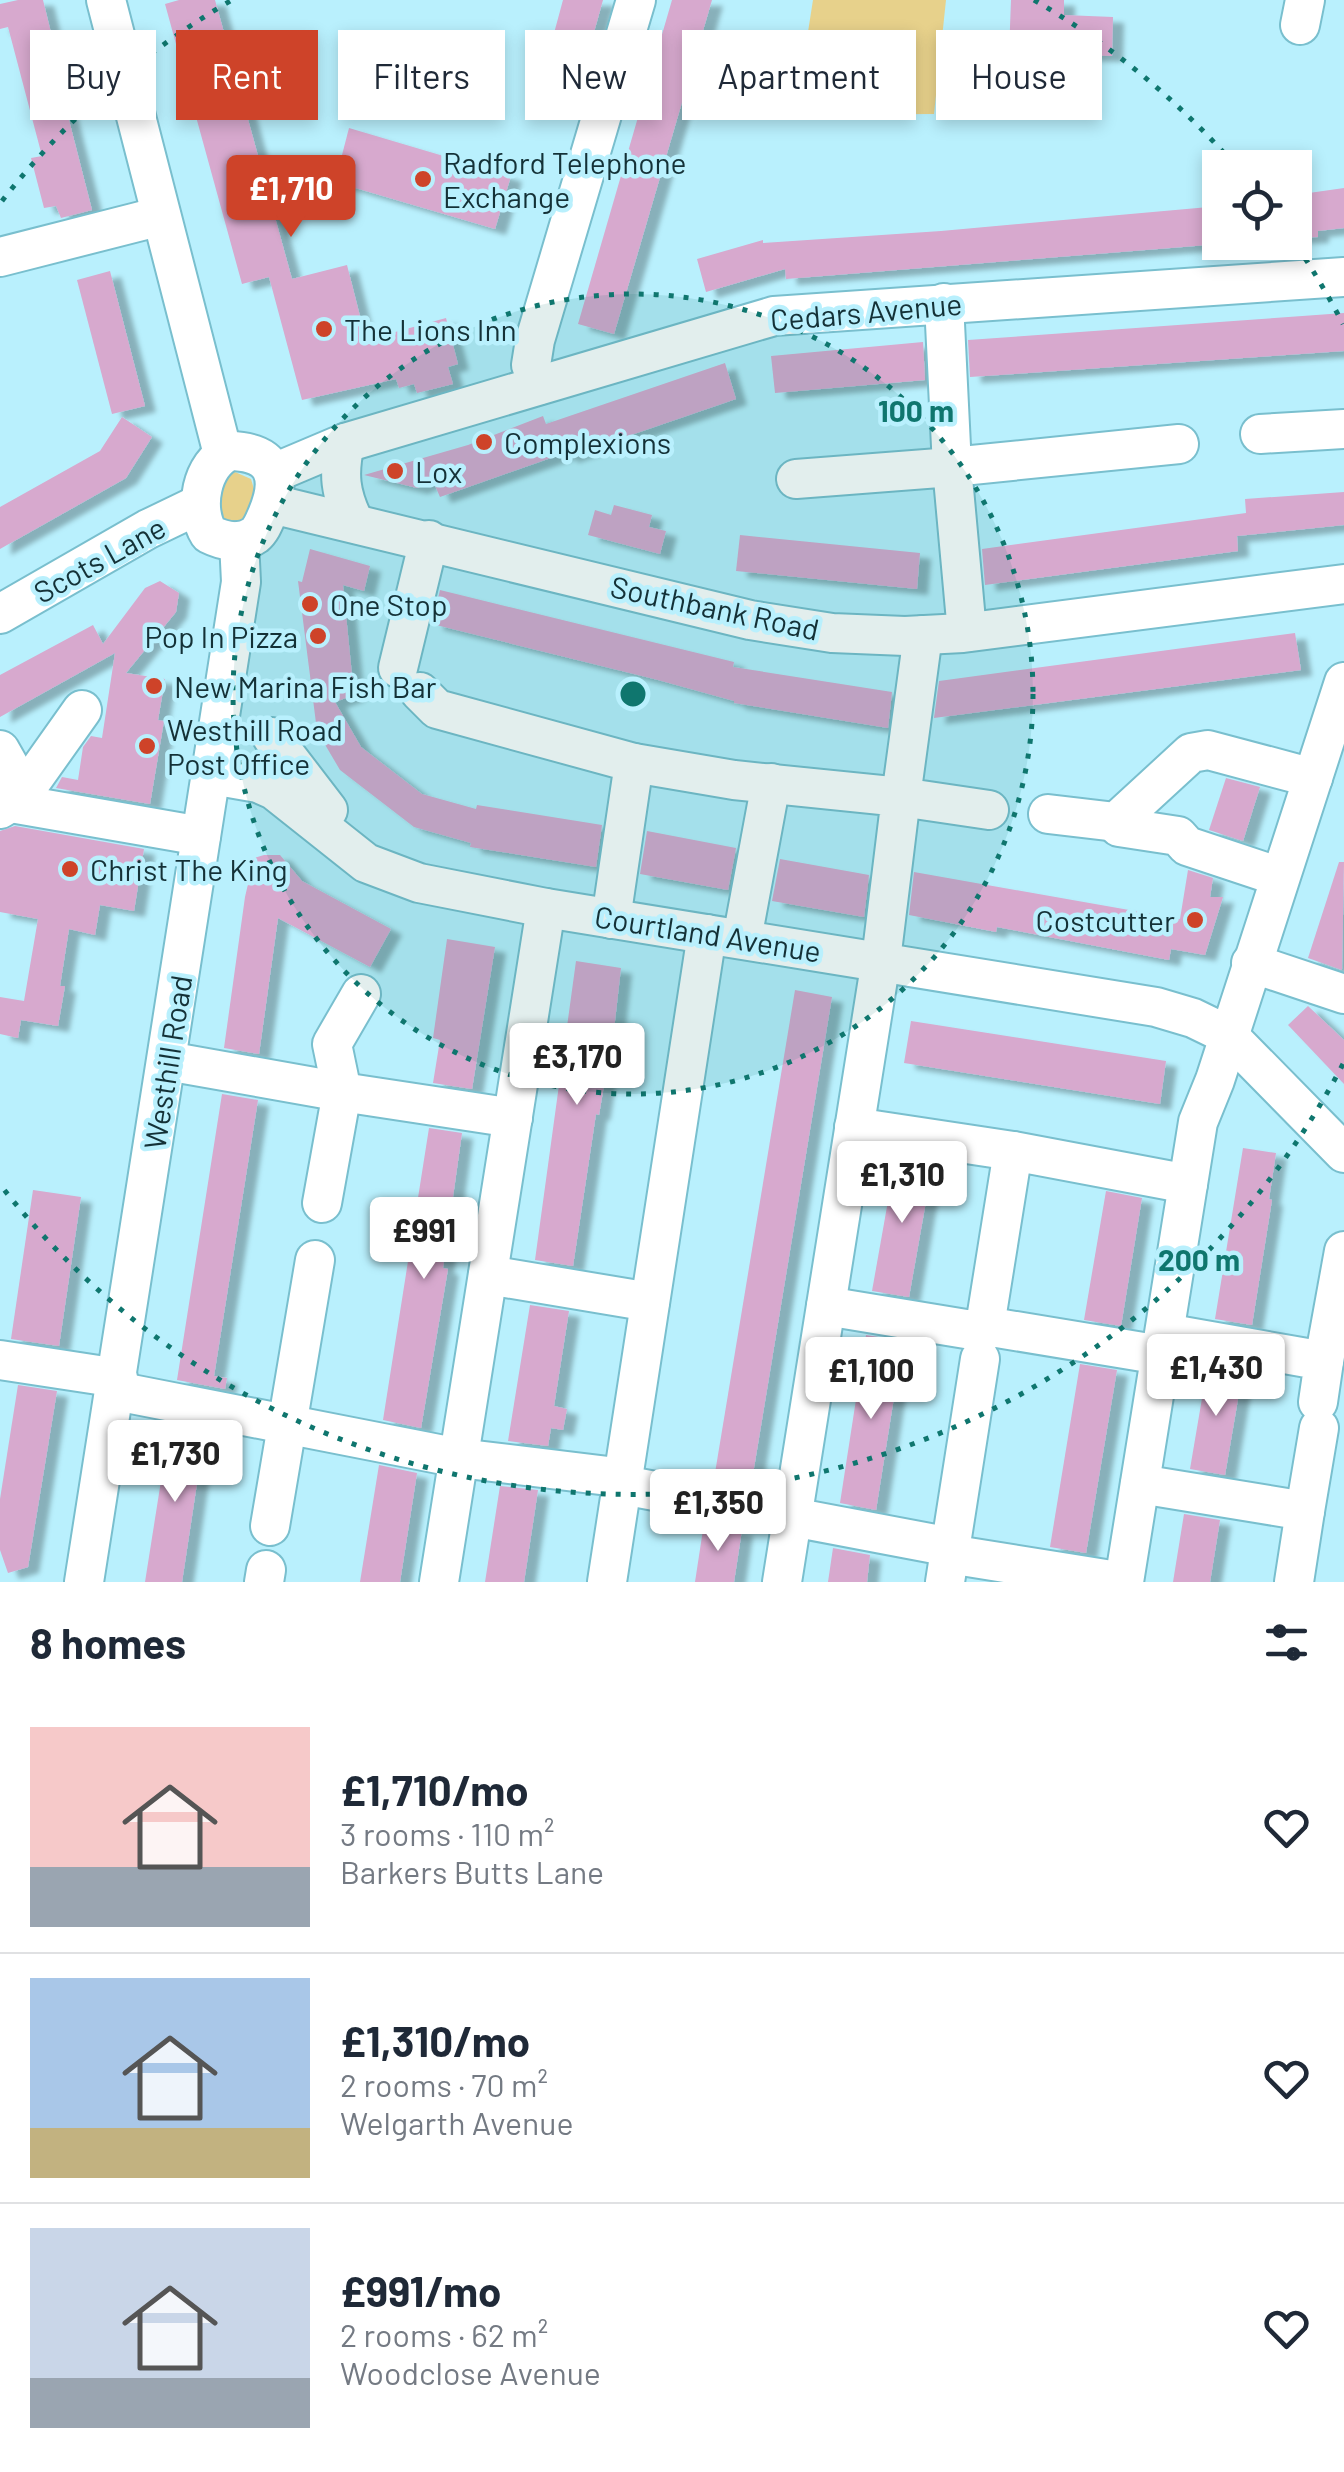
<!DOCTYPE html>
<html lang="en">
<head>
<meta charset="utf-8">
<style>
  :root { --surface:#fff; --page:#f6f6f7; --text:#1f2937; --muted:#747a83; --line:#e0e1e3; --accent:#ce4329 }
  body { margin:0; font-family:Barlow,sans-serif; background:var(--page); color:var(--text); height:100vh; display:flex; flex-direction:column; font-size:38px; white-space:nowrap }
  * { box-sizing:border-box; margin:0 }
  p { font-size:32px; color:var(--muted) }
  .icon { flex:none; width:55px; height:55px; fill:none; stroke:currentColor; stroke-width:2; stroke-linecap:round; stroke-linejoin:round }
  .map { position:relative; height:1582px; overflow:hidden }
  .side { display:flex; flex-direction:column; background:var(--surface); flex:1 }
  .side>* { flex:none }
  .hud { position:absolute; left:30px; top:30px; width:1285px; height:90px; display:flex; gap:20px }
  .controls { position:absolute; left:1202px; top:150px; display:grid; gap:20px }
  .controls a { display:grid; place-items:center; width:110px; height:110px; border-radius:0px; background:var(--surface); box-shadow:0 5px 15px #0003; font-size:50px }
  .price { position:absolute; translate:-50% -85px; padding:0 22px; border-radius:10px; background:#fff; color:#222; font-size:32px; line-height:65px; filter:drop-shadow(0 2px 5px #0008) }
  .price::after { content:''; position:absolute; left:50%; top:60px; width:30px; height:22px; margin-left:-15px; background:inherit; clip-path:polygon(0 0,100% 0,50% 100%) }
  .price.selected { background:var(--accent); color:#fff }
  ul { padding:0; list-style:none }
  li { display:flex; align-items:center; gap:30px; height:250px; padding:0 30px }
  li+li { border-top:2px solid var(--line) }
  li span { display:grid; place-items:center; flex:none; width:280px; height:200px; border-radius:0px; color:#555 }
  li>.icon { margin-inline-start:auto }
  span .icon { width:120px; height:120px; fill:#fffc; stroke-width:1 }
  li b { font-size:42px }
  h2 { display:flex; justify-content:space-between; align-items:center; height:120px; padding:0 30px; font-size:42px }
  .chip { padding:0 35px; border-radius:0px; background:var(--surface); box-shadow:0 5px 15px #0003; font-size:35px; line-height:90px }
  .chip.selected { background:var(--accent); color:#fff }
  .map>svg:first-child { display:block }
  .green { fill:#e7d18b }
  .building { fill:#d7a9ce; filter:url(#shadow) }
  .lines { fill:none; stroke-linecap:round; stroke-linejoin:round }
  .minor-casing { stroke:#79bfce; stroke-width:42 }
  .minor { stroke:#fff; stroke-width:38 }
  .ring { fill:none; stroke:#0f766e; stroke-width:5; stroke-dasharray:5 10 }
  .poi-dot { fill:#ce4329; stroke:#b9f0fd; stroke-width:4 }
  .labels { text-anchor:middle; dominant-baseline:central; stroke-width:9; stroke-linejoin:round; paint-order:stroke }
  .poi-label { font-size:30px; fill:#143137; stroke:#b9f0fd; text-anchor:start }
  .street-label { font-size:30px; fill:#143137; stroke:#b9f0fd }
  .centre { fill:#0f766e; stroke:#b9f0fd; stroke-width:5 }
  .ring-label { font-size:30px; text-anchor:middle; font-weight:bold; fill:#0f766e; stroke:#b9f0fd; stroke-width:9; stroke-linejoin:round; paint-order:stroke }
</style>
</head>
<body>
<div class="map">
<svg width="1344" height="1582" viewBox="0 0 1344 1582">
  <defs>
    <filter id="shadow"><feDropShadow dx="11" dy="6" stdDeviation="2.5" flood-color="#0004"/></filter>
  </defs>
  <rect width="100%" height="100%" fill="#b9f0fd"/>
  <g class="green">
    <polygon points="813,0 946,0 934,114 795,115"/>
    <polygon points="235,472 251,479 256,496 242,522 230,529 207,508 226,478"/>
  </g>
  <g class="building">
    <polygon points="18,0 43,0 53,41 49,42 92,210 61,218 56,206 44,208 31,158 42,156 8,27 0,29 0,4"/>
    <polygon points="179,0 215,0 292,279 347,265 366,340 446,318 458,364 448,367 453,384 417,393 414,384 399,388 396,379 302,400 269,277 242,284 165,4"/>
    <polygon points="563,0 603,0 573,107 537,96"/>
    <polygon points="672,0 712,0 614,334 578,324"/>
    <polygon points="1011,0 1064,0 1064,15 1113,17 1112,56 1009,53"/>
    <polygon points="349,128 511,176 495,229 335,182"/>
    <polygon points="1344,188 1344,228 1318,231 1318,237 1295,238 1295,195"/>
    <polygon points="1220,206 1220,244 786,279 785,269 706,292 697,259 763,240 763,243 941,231"/>
    <polygon points="110,271 145,406 112,414 77,280"/>
    <polygon points="1344,313 1344,351 970,377 968,340"/>
    <polygon points="923,342 925,380 775,393 771,356"/>
    <polygon points="725,363 736,399 567,457 565,453 440,497 433,481 417,488 364,475 468,445 543,416 546,424"/>
    <polygon points="122,417 152,437 126,478 0,549 0,507 100,451"/>
    <polygon points="1344,492 1344,525 1237,536 1238,551 985,585 982,549 1246,513 1245,499"/>
    <polygon points="614,505 652,515 649,527 666,531 660,554 588,535 595,510 611,515"/>
    <polygon points="740,535 920,553 917,589 736,571"/>
    <polygon points="310,549 370,566 364,591 343,585 354,695 335,702 361,747 422,794 476,809 477,805 602,825 596,867 470,847 471,843 414,827 340,770 317,731 298,581 302,582"/>
    <polygon points="160,581 179,593 176,612 126,673 165,679 158,720 164,721 150,804 56,788 62,777 78,780 83,747 91,736 102,738 115,653 0,717 0,675 93,625 103,644 145,588"/>
    <polygon points="440,590 734,662 733,667 892,692 888,728 734,703 734,701 658,680 432,624"/>
    <polygon points="1295,633 1301,670 934,718 939,681"/>
    <polygon points="1226,778 1260,787 1243,841 1209,830"/>
    <polygon points="15,826 144,849 134,911 100,905 95,935 69,929 60,986 65,986 58,1026 21,1020 18,1038 0,1034 0,997 24,1001 38,919 0,912 0,831"/>
    <polygon points="647,831 736,848 728,890 640,874"/>
    <polygon points="264,855 280,855 302,881 391,929 370,967 278,918 259,1054 224,1048 245,897 254,858"/>
    <polygon points="780,859 869,875 864,917 772,901"/>
    <polygon points="1339,862 1344,862 1342,970 1308,958"/>
    <polygon points="1188,870 1213,878 1210,897 1223,897 1205,955 1171,949 1169,960 997,927 996,932 909,915 914,872 1180,919"/>
    <polygon points="447,939 495,947 472,1089 433,1083 440,1040 433,1038"/>
    <polygon points="576,961 621,968 615,1021 599,1115 596,1114 573,1266 535,1260"/>
    <polygon points="795,990 832,997 751,1486 714,1479"/>
    <polygon points="1308,1006 1344,1040 1344,1084 1288,1025"/>
    <polygon points="911,1021 1166,1061 1160,1104 904,1063"/>
    <polygon points="222,1094 258,1100 214,1376 227,1378 225,1389 177,1380"/>
    <polygon points="429,1128 462,1133 443,1268 448,1269 421,1428 383,1420"/>
    <polygon points="1243,1148 1276,1153 1269,1199 1272,1200 1252,1325 1215,1319"/>
    <polygon points="896,1156 933,1162 909,1297 872,1291"/>
    <polygon points="33,1190 81,1197 59,1346 11,1339"/>
    <polygon points="1106,1191 1142,1198 1121,1326 1084,1320"/>
    <polygon points="530,1305 569,1311 554,1406 567,1409 563,1430 551,1428 548,1446 508,1441"/>
    <polygon points="866,1335 903,1341 876,1510 840,1503"/>
    <polygon points="1208,1363 1243,1370 1225,1475 1190,1469"/>
    <polygon points="1080,1364 1117,1370 1086,1553 1050,1547"/>
    <polygon points="18,1385 57,1391 28,1567 8,1573 0,1550 0,1499"/>
    <polygon points="170,1424 205,1431 182,1582 145,1582"/>
    <polygon points="379,1465 417,1473 400,1582 360,1582"/>
    <polygon points="500,1486 538,1490 524,1582 485,1582"/>
    <polygon points="1184,1514 1220,1520 1210,1582 1173,1582"/>
    <polygon points="704,1523 742,1530 734,1582 695,1582"/>
    <polygon points="833,1548 870,1555 867,1582 828,1582"/>
  </g>
  <g class="lines">
    <defs>
      <g id="minor">
        <polyline points="106,0 223,454"/>
        <polyline points="1300,25 1305,0"/>
        <polyline points="0,257 161,216"/>
        <polyline points="944,303 952,467 1179,444"/>
        <polyline points="539,385 531,365 535,340 636,0"/>
        <polyline points="1260,434 1344,429"/>
        <path d="M 345,443 C 338,474 340,493 354,522"/>
        <path d="M 230,451 C 275,452 283,477 267,515 C 264,522 261,530 255,535 C 241,545 223,541 209,534 C 193,509 201,464 230,451 Z"/>
        <polyline points="274,473 345,443 774,316 1344,277"/>
        <polyline points="796,479 952,467 967,632"/>
        <polyline points="272,504 750,620 832,633 905,636 963,633 1344,584"/>
        <polyline points="0,614 148,529 198,505"/>
        <polyline points="923,635 901,797 989,810"/>
        <polyline points="398,668 429,540"/>
        <polyline points="420,692 437,709 634,763 611,919"/>
        <polyline points="272,737 328,810"/>
        <polyline points="0,750 24,792"/>
        <polyline points="634,763 734,780 901,797 881,960 782,1582"/>
        <polyline points="212,775 258,783 274,790 366,863 419,883 546,908 1156,1007 1193,1018 1228,1035 1344,1153"/>
        <polyline points="11,803 201,836"/>
        <polyline points="0,809 21,796 82,710"/>
        <polyline points="1048,814 1116,822 1191,753 1208,750 1313,778"/>
        <polyline points="1116,822 1119,827 1178,836 1187,846 1280,877"/>
        <polyline points="742,939 771,783"/>
        <polyline points="1251,963 1344,994"/>
        <polyline points="361,994 332,1044 342,1092 513,1118"/>
        <polyline points="167,1061 342,1092 322,1203"/>
        <polyline points="854,1127 1013,1151"/>
        <polyline points="488,1275 650,1302"/>
        <polyline points="826,1306 984,1332 1013,1151 1188,1184"/>
        <polyline points="985,1326 1161,1355"/>
        <polyline points="1165,1333 1324,1361 1318,1402"/>
        <polyline points="0,1360 118,1378"/>
        <polyline points="1324,1361 1344,1251"/>
        <polyline points="116,1391 459,1458 625,1478"/>
        <polyline points="1140,1484 1305,1511 1294,1582"/>
        <polyline points="623,1485 951,1547"/>
        <polyline points="1305,1511 1319,1428"/>
        <polyline points="270,1526 315,1260"/>
        <polyline points="949,1554 1124,1582"/>
        <polyline points="84,1582 241,582 239,541"/>
        <polyline points="264,1582 266,1570"/>
        <polyline points="439,1582 546,908"/>
        <polyline points="607,1582 707,934"/>
        <polyline points="945,1582 980,1359"/>
        <polyline points="1124,1582 1198,1122 1215,1080 1344,682"/>
      </g>
    </defs>
    <use href="#minor" class="minor-casing"/>
    <use href="#minor" class="minor"/>
  </g>
  <circle cx="633" cy="694" r="400" fill="#0f766e" fill-opacity=".12"/>
  <g class="ring">
    <circle cx="633" cy="694" r="400"/>
    <path d="M1343 1064A801 801 0 0 1 2 1187M2 201A801 801 0 0 1 232 0M1034 0A801 801 0 0 1 1233 163M1297 246A801 801 0 0 1 1343 324"/>
  </g>
  <g class="poi-dot">
    <circle cx="423" cy="179" r="10"/>
    <circle cx="324" cy="329" r="10"/>
    <circle cx="484" cy="442" r="10"/>
    <circle cx="395" cy="471" r="10"/>
    <circle cx="310" cy="604" r="10"/>
    <circle cx="318" cy="636" r="10"/>
    <circle cx="154" cy="686" r="10"/>
    <circle cx="147" cy="746" r="10"/>
    <circle cx="70" cy="869" r="10"/>
    <circle cx="1195" cy="920" r="10"/>
  </g>
  <g class="labels">
    <g class="poi-label">
      <text x="443" y="162">Radford Telephone<tspan x="443" dy="34">Exchange</tspan></text>
      <text x="344" y="329">The Lions Inn</text>
      <text x="504" y="442">Complexions</text>
      <text x="415" y="471">Lox</text>
      <text x="330" y="604">One Stop</text>
      <text x="298" y="636" text-anchor="end">Pop In Pizza</text>
      <text x="174" y="686">New Marina Fish Bar</text>
      <text x="167" y="729">Westhill Road<tspan x="167" dy="34">Post Office</tspan></text>
      <text x="90" y="869">Christ The King</text>
      <text x="1175" y="920" text-anchor="end">Costcutter</text>
    </g>
    <g class="street-label">
      <text transform="translate(866 311) rotate(-5)">Cedars Avenue</text>
      <text transform="translate(99 559) rotate(-29)">Scots Lane</text>
      <text transform="translate(715 607) rotate(12)">Southbank Road</text>
      <text transform="translate(708 933) rotate(9)">Courtland Avenue</text>
      <text transform="translate(167 1062) rotate(-81)">Westhill Road</text>
    </g>
  </g>
  <circle cx="633" cy="694" r="15" class="centre"/>
  <g class="ring-label">
    <text x="916" y="422">100 m</text>
    <text x="1199" y="1271">200 m</text>
  </g>
</svg>
<div class="controls">
<a><svg class="icon" aria-label="locate" viewBox="0 0 24 24"><circle cx="12" cy="12" r="6"/><path d="M12 2v4M12 18v4M2 12h4M18 12h4"/></svg></a>
</div>
<b class="price selected" style="left:291px;top:240px">£1,710</b>
<b class="price" style="left:577px;top:1108px">£3,170</b>
<b class="price" style="left:902px;top:1226px">£1,310</b>
<b class="price" style="left:424px;top:1282px">£991</b>
<b class="price" style="left:1216px;top:1419px">£1,430</b>
<b class="price" style="left:871px;top:1422px">£1,100</b>
<b class="price" style="left:175px;top:1505px">£1,730</b>
<b class="price" style="left:718px;top:1554px">£1,350</b>
<div class="hud">
<a class="chip">Buy</a>
<a class="chip selected">Rent</a>
<a class="chip">Filters</a>
<a class="chip">New</a>
<a class="chip">Apartment</a>
<a class="chip">House</a>
</div>
</div>
<section class="side">
<h2>8 homes<svg class="icon" aria-label="filters" viewBox="0 0 24 24"><path d="M4 7h16M4 17h16"/><circle cx="9" cy="7" r="2"/><circle cx="15" cy="17" r="2"/></svg></h2>
<ul>
<li><span style="background:linear-gradient(#f6c9c9 70%,#9aa5b1 0)"><svg class="icon" aria-label="home" viewBox="0 0 24 24"><path d="M3 11l9-7 9 7M6 9v11h12V9"/></svg></span><div><b>£1,710/mo</b><p>3 rooms · 110 m²</p><p>Barkers Butts Lane</p></div><svg class="icon" aria-label="heart" viewBox="0 0 24 24"><path d="M12 20l-8-8c-3-5 5-10 8-4 3-6 11-1 8 4z"/></svg></li>
<li><span style="background:linear-gradient(#a9c7e8 75%,#c2b280 0)"><svg class="icon" aria-label="home" viewBox="0 0 24 24"><path d="M3 11l9-7 9 7M6 9v11h12V9"/></svg></span><div><b>£1,310/mo</b><p>2 rooms · 70 m²</p><p>Welgarth Avenue</p></div><svg class="icon" aria-label="heart" viewBox="0 0 24 24"><path d="M12 20l-8-8c-3-5 5-10 8-4 3-6 11-1 8 4z"/></svg></li>
<li><span style="background:linear-gradient(#c9d6e8 75%,#9aa5b1 0)"><svg class="icon" aria-label="home" viewBox="0 0 24 24"><path d="M3 11l9-7 9 7M6 9v11h12V9"/></svg></span><div><b>£991/mo</b><p>2 rooms · 62 m²</p><p>Woodclose Avenue</p></div><svg class="icon" aria-label="heart" viewBox="0 0 24 24"><path d="M12 20l-8-8c-3-5 5-10 8-4 3-6 11-1 8 4z"/></svg></li>
</ul>
</section>
</body>
</html>
